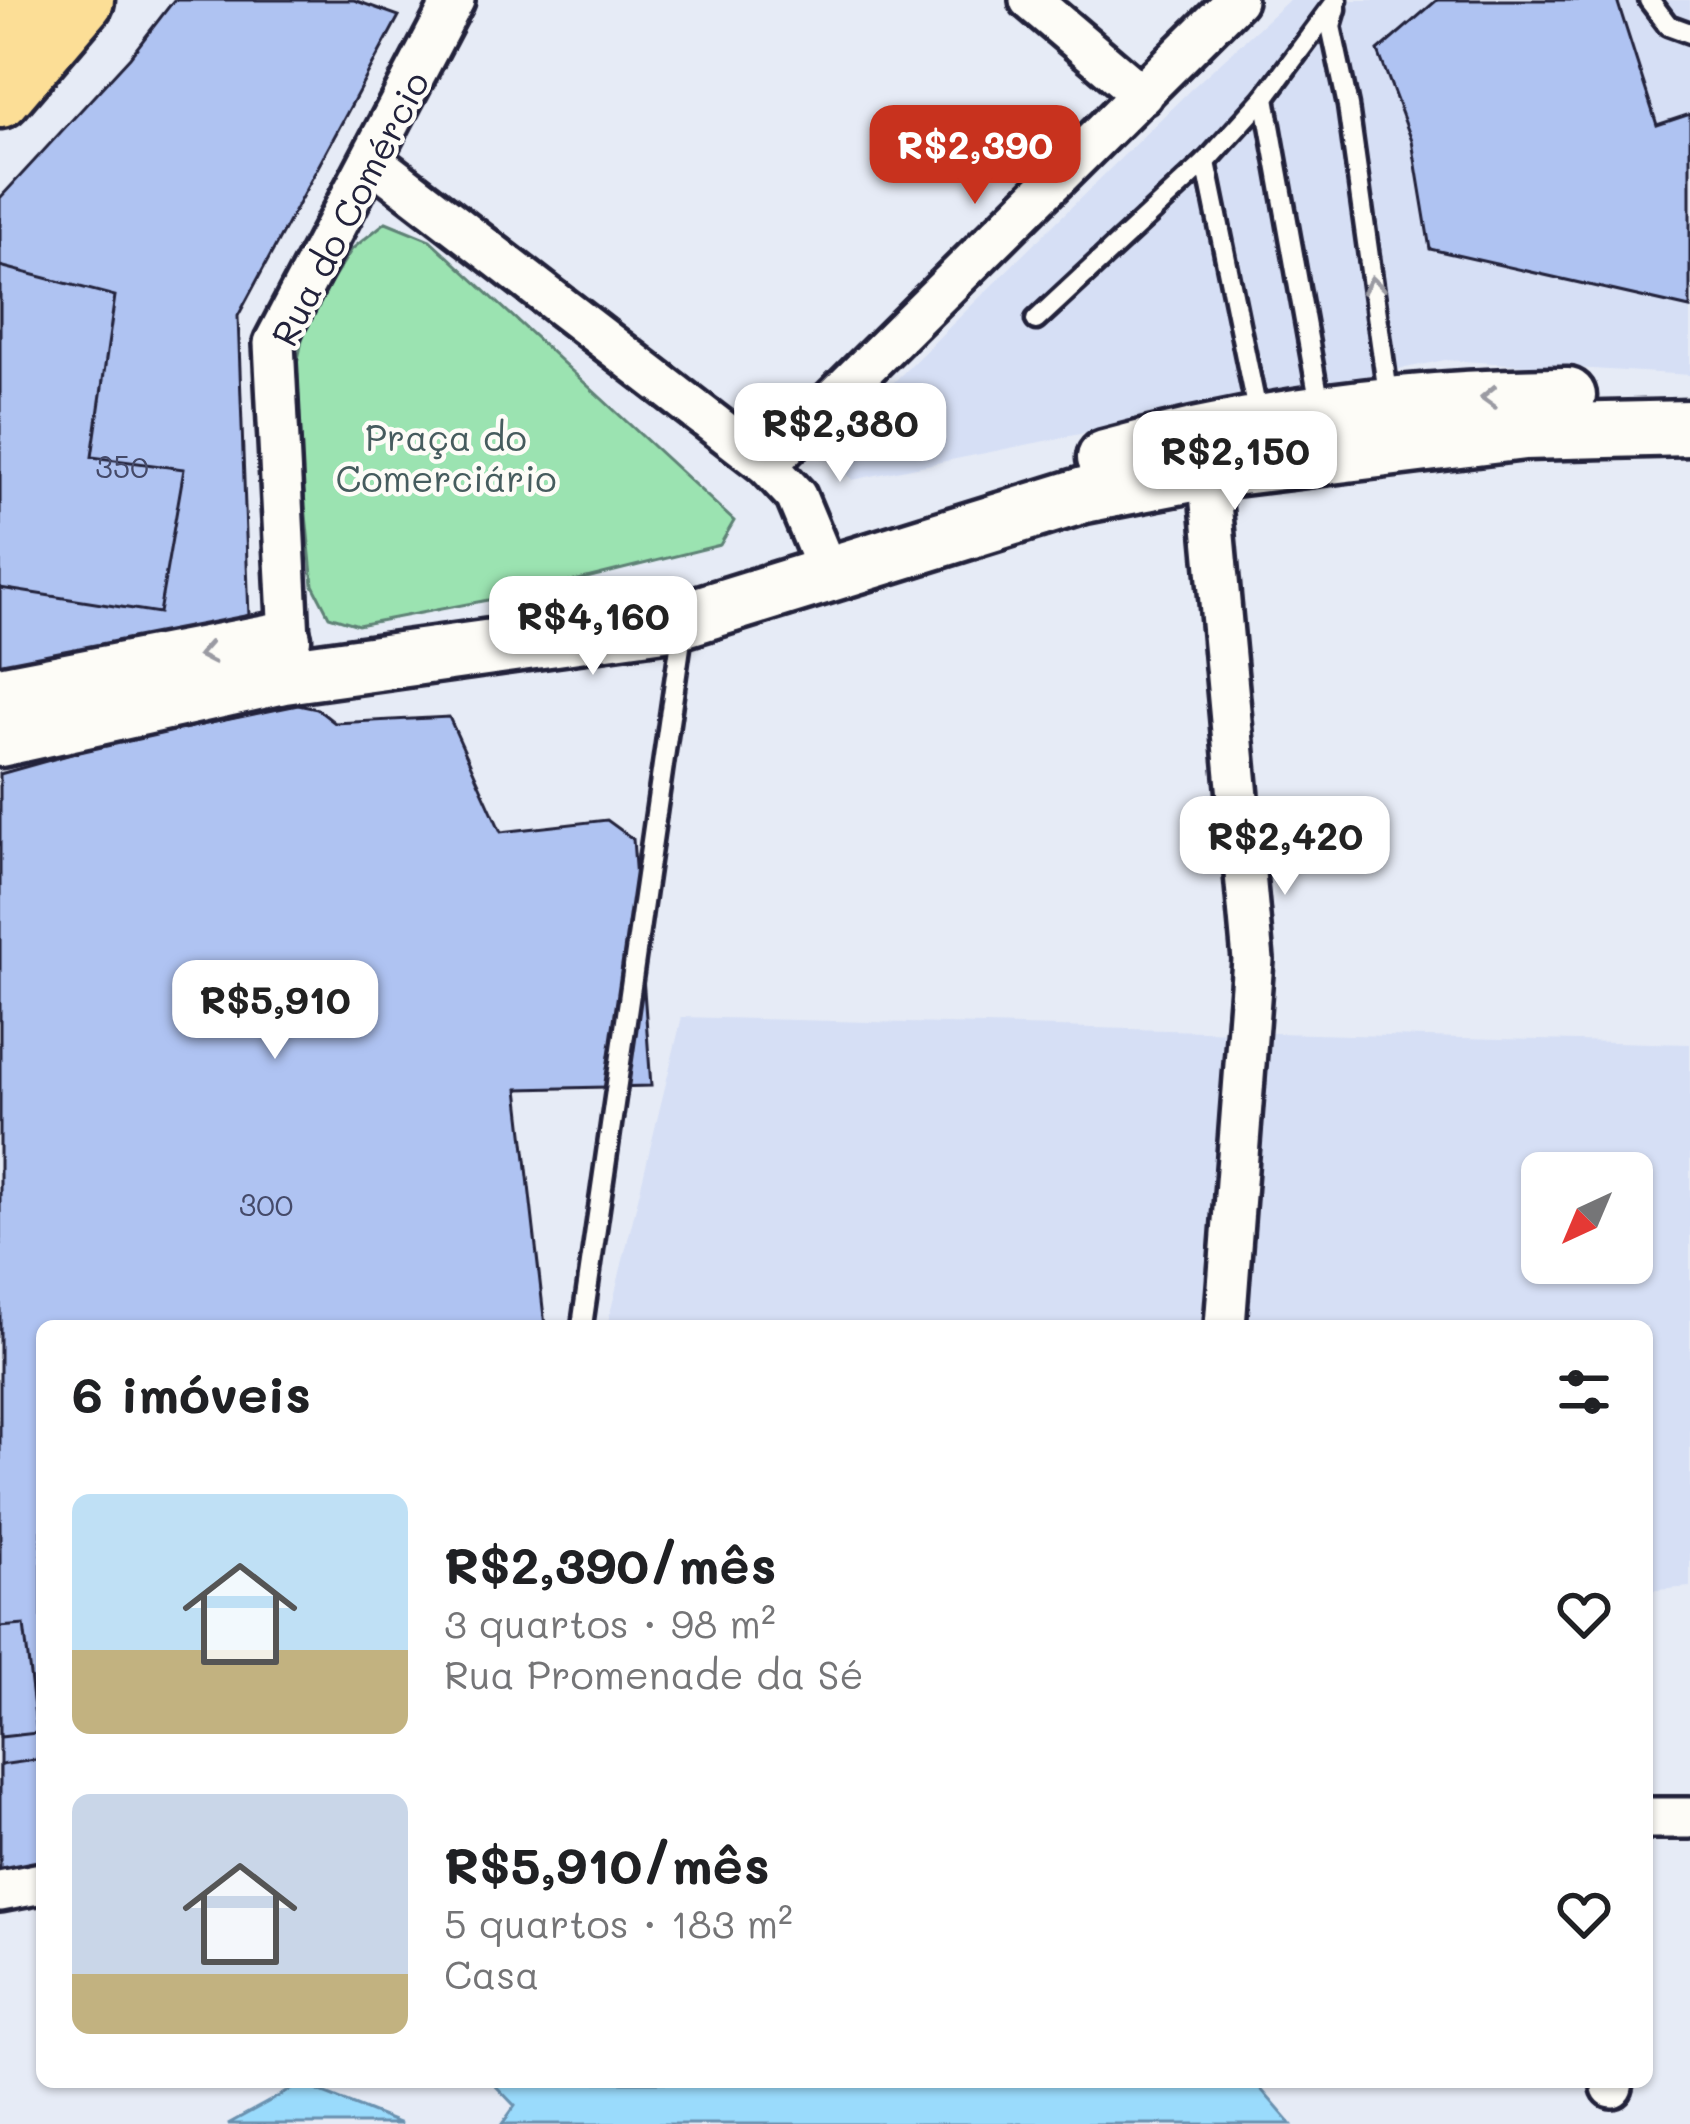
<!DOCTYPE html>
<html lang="pt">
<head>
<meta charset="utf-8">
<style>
  :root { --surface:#fff; --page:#f6f6f6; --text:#202124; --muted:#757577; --accent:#c8321e }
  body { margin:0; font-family:Mali,sans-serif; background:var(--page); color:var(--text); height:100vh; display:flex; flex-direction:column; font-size:45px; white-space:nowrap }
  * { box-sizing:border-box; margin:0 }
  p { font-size:39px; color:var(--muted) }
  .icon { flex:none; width:66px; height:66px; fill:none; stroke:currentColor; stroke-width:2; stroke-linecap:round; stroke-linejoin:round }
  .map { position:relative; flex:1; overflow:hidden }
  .panel { position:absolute; left:36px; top:1320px; width:1617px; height:768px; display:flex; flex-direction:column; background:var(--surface); border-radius:18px; box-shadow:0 3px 9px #0004 }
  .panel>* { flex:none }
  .needle { width:78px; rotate:224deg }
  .fabs { position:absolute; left:1521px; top:1152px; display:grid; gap:24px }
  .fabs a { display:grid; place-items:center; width:132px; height:132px; border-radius:18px; background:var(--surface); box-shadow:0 3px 9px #0004; font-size:60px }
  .price { position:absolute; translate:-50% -102px; padding:0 27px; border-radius:24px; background:#fff; color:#222; font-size:39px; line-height:78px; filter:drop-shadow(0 3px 6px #0008) }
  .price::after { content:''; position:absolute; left:50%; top:72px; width:36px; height:27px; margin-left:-18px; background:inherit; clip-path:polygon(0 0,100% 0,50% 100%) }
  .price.current { background:var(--accent); color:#fff }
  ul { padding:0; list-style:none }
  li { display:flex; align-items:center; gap:36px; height:300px; padding:0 36px }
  li span { display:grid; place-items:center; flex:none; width:336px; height:240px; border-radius:18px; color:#555 }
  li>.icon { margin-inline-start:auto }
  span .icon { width:144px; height:144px; fill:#fffc; stroke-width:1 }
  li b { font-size:51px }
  h2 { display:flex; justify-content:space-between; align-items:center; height:144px; padding:0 36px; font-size:51px }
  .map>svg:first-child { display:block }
  .built { fill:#d6dff5; fill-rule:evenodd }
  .green { fill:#9be3b1; stroke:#5e8276; stroke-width:3 }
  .water { fill:#9adbfc; stroke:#6a91af; stroke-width:3 }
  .building { fill:#afc3f2; stroke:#22223b; stroke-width:3 }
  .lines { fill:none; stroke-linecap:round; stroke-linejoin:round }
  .lane-casing { stroke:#22223b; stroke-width:27 }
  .street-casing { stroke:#22223b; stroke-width:48 }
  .secondary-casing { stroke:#22223b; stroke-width:63 }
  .primary-casing { stroke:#22223b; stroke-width:69 }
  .lane { stroke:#fdfcf7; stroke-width:18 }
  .street { stroke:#fdfcf7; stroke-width:39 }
  .secondary { stroke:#fdfcf7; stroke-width:54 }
  .primary { stroke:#fcde96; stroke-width:60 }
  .oneway { stroke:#9a9aa2 }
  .labels { text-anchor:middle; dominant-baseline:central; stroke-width:9; stroke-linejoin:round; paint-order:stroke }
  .number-label { font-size:30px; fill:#454a69 }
  .street-label { font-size:36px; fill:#22223b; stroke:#fdfcf7 }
  .park-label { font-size:36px; fill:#465c5e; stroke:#fdfcf7 }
</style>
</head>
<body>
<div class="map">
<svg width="1690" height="2124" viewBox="0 0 1690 2124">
  <rect width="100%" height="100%" fill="#e6ebf6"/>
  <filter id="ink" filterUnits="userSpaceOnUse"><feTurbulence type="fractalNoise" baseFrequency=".00833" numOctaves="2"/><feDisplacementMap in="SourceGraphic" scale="24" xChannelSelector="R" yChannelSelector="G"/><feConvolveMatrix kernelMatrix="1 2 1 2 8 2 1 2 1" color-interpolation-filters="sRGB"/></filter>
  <g filter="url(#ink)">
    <g class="built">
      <polygon points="1289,0 1690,0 1690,375 1445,360 852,480 827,448 1191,89"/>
      <path d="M 682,1017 L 1690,1044 L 1690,1587 L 1647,1591 L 1647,1326 L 607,1326 ZM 1542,1173 L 1632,1173 L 1632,1263 L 1542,1263 Z"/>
    </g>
    <polygon class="green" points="386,222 430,240 734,521 720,545 530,592 358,625 329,616 313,585 293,383 306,322 352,249"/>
    <g class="water">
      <polygon points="492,2082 1233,2082 1260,2088 1291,2124 502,2124 515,2106"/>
      <polygon points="301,2084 401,2124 228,2124"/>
    </g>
    <g class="building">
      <polygon points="174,0 354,0 399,16 238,316 249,617 0,672 0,198 130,57"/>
      <polygon points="1437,0 1617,0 1657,125 1690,114 1690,308 1430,249 1412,141 1378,51"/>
      <polygon points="0,266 115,296 92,457 184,469 159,613 0,588"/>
      <polygon points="298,705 317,709 335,723 449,717 501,832 607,820 633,839 651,1086 518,1089 545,1326 42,1326 42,1864 0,1870 0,774 100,746"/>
      <polygon points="24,1625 37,1733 0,1737 0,1627"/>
      <polygon points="42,1759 42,1864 0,1870 0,1765"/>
    </g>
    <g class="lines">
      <defs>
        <g id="lane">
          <polyline points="1649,0 1668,25 1690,33"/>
          <polyline points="1336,9 1331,26 1348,106 1389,401"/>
          <polyline points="1265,97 1321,411"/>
          <polyline points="1206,162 1258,416"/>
          <polyline points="1036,320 1206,162 1265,97 1337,0"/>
          <polyline points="582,1326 680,647 678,624"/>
        </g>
        <g id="street">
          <polyline points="1030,0 1142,95"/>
          <polyline points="371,160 767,465 796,496 828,573"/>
          <polyline points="767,465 1236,0"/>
          <polyline points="1208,471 1253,960 1225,1326"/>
          <polyline points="289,638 274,343 454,0"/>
          <polyline points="1647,1818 1690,1818"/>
          <polyline points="0,1891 42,1883"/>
          <polyline points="1612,2087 1613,2082"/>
        </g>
        <g id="secondary">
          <path d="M 1105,458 C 1258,416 1408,396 1568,396"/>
          <polyline points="0,694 283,639"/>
          <polyline points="0,739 284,676 678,621 1084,495 1208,471 1524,432 1690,428"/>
        </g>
        <g id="primary">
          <polyline points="0,24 19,0"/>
          <polyline points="0,97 83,0"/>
        </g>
      </defs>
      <use href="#lane" class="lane-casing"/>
      <use href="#street" class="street-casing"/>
      <use href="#secondary" class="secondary-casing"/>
      <use href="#primary" class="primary-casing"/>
      <use href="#lane" class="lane"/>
      <use href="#street" class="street"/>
      <use href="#secondary" class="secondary"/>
      <use href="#primary" class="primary"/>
    </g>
    <defs><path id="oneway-chevron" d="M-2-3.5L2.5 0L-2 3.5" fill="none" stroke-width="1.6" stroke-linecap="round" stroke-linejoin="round" transform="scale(3)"/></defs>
    <g class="oneway">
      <use href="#oneway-chevron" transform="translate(1373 285) rotate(-98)"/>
      <use href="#oneway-chevron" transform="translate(1489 397) rotate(178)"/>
      <use href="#oneway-chevron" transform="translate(206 654) rotate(169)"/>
    </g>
  </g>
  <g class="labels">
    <g class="number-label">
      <text x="122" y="466">350</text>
      <text x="266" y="1204">300</text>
    </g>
    <g class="street-label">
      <text transform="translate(349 208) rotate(-63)">Rua do Comércio</text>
    </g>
    <g class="park-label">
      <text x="446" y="436">Praça do<tspan x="446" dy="41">Comerciário</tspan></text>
    </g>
  </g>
</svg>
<div class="fabs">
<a><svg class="needle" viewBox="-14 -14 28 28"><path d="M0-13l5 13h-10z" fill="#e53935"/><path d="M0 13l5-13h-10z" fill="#757577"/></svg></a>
</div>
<b class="price current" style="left:975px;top:207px">R$2,390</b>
<b class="price" style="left:840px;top:485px">R$2,380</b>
<b class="price" style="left:1235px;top:513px">R$2,150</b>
<b class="price" style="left:593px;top:678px">R$4,160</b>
<b class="price" style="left:1285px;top:898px">R$2,420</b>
<b class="price" style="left:275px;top:1062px">R$5,910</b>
<section class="panel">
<h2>6 imóveis<svg class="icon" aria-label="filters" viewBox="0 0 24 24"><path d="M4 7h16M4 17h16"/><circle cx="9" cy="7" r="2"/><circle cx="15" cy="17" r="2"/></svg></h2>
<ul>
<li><span style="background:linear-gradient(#bfe0f5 65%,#c2b280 0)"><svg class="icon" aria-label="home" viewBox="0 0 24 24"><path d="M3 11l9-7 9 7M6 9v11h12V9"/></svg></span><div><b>R$2,390/mês</b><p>3 quartos · 98 m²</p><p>Rua Promenade da Sé</p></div><svg class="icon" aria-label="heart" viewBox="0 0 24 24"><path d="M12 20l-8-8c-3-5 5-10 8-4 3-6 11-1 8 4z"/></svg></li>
<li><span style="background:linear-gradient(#c9d6e8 75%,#c2b280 0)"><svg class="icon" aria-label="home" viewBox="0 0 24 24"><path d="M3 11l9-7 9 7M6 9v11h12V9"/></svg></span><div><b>R$5,910/mês</b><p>5 quartos · 183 m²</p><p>Casa</p></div><svg class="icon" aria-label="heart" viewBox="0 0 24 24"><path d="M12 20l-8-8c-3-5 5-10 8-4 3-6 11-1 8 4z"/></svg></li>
</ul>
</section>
</div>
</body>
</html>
